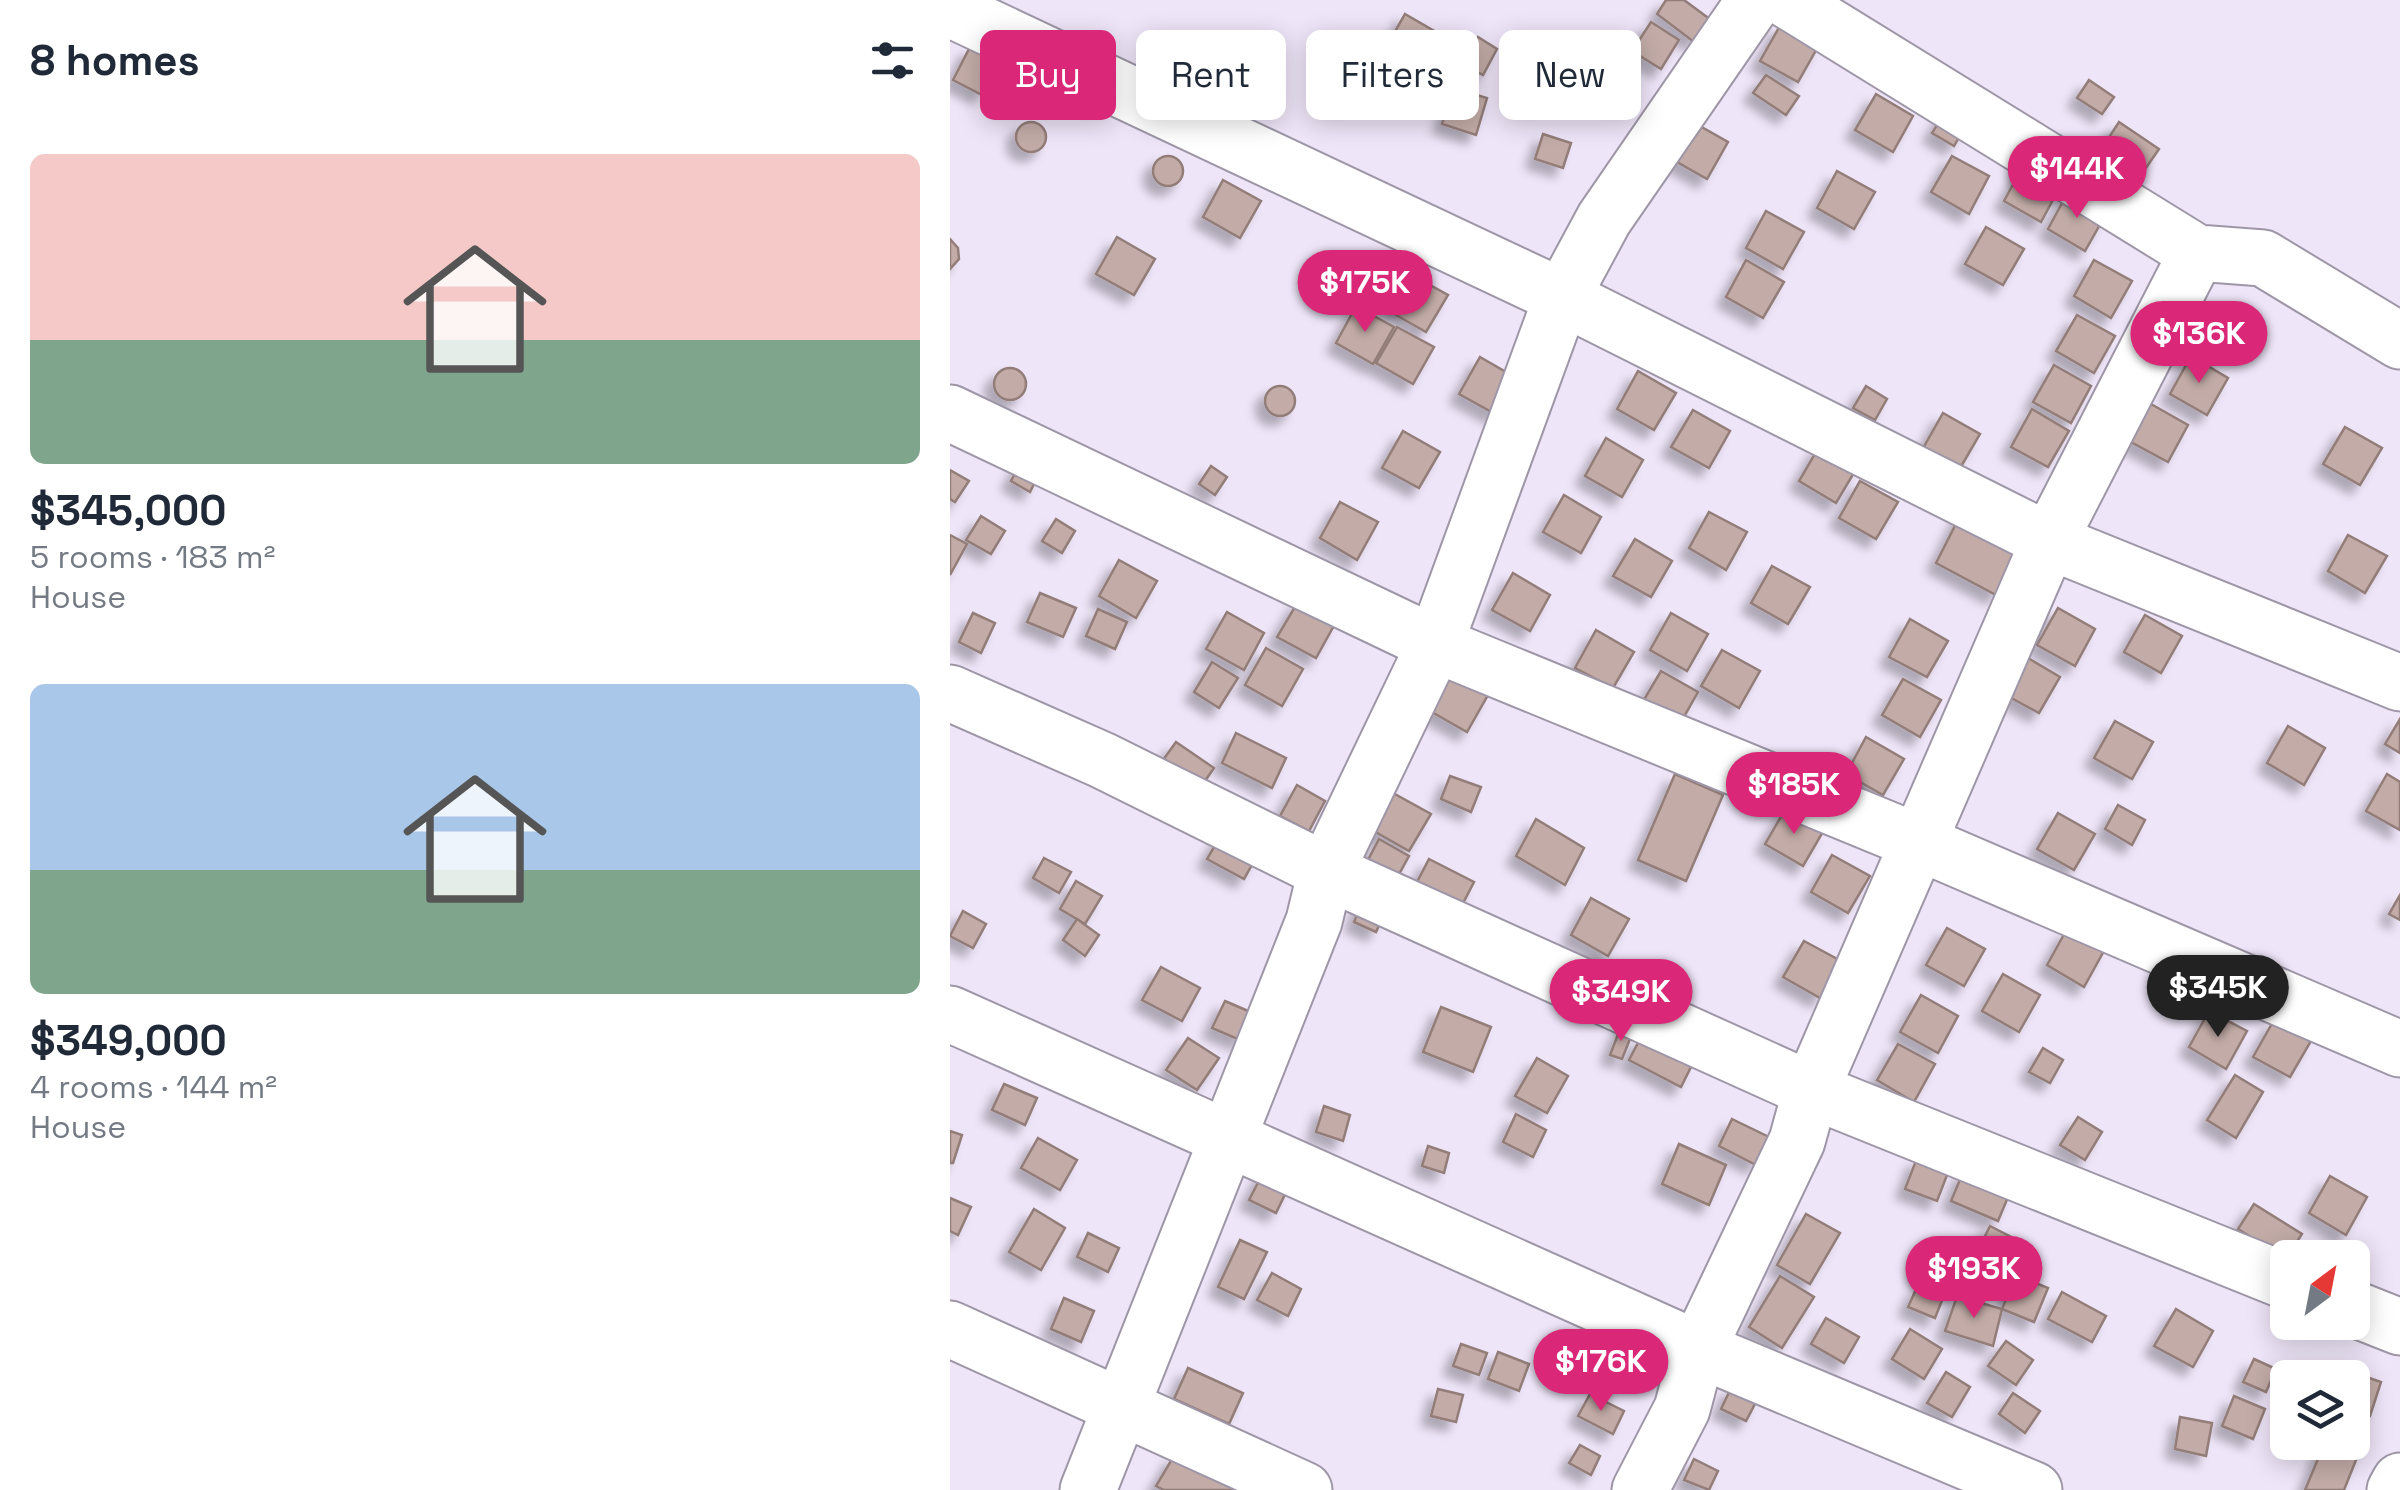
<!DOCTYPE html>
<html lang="en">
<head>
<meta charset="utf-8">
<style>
  :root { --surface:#fff; --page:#f6f6f7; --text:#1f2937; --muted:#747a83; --accent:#db2777 }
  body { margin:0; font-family:"Space Grotesk",sans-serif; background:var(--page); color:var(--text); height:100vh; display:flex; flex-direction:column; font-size:38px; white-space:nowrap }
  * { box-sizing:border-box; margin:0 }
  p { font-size:32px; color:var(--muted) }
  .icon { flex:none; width:55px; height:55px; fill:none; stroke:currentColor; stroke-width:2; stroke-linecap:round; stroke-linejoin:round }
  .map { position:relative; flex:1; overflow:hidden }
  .side { display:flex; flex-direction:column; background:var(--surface); width:950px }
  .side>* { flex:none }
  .guide { position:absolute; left:30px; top:30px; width:950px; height:90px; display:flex; gap:20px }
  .needle { width:65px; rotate:32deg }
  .tools { position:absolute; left:1320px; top:1240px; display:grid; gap:20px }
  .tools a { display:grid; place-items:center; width:100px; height:100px; border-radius:15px; background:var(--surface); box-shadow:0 5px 25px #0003; font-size:50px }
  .price { position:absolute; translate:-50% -85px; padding:0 22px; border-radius:35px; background:var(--accent); color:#fff; font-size:32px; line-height:65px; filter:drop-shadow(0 2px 5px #0008) }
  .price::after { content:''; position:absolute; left:50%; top:60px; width:30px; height:22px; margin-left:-15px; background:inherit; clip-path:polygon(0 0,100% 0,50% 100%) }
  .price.selected { background:#222; color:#fff }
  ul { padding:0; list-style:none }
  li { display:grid; align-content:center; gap:20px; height:530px; padding:0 30px }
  li span { display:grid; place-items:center; height:310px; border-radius:15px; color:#555 }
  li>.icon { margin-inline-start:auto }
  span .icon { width:180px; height:180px; fill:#fffc; stroke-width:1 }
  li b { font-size:42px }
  h2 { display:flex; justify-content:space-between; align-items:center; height:120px; padding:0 30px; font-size:42px }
  .pill { padding:0 35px; border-radius:15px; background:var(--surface); box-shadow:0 5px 25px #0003; font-size:35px; line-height:90px }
  .pill.selected { background:var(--accent); color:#fff }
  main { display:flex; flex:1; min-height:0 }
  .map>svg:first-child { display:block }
  .building { fill:#c3aca8; stroke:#937d79; stroke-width:2.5; filter:url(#shadow) }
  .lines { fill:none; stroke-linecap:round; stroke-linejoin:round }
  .minor-casing { stroke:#9e96a7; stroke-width:59 }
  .minor { stroke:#fff; stroke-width:55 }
</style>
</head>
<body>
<main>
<section class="side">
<h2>8 homes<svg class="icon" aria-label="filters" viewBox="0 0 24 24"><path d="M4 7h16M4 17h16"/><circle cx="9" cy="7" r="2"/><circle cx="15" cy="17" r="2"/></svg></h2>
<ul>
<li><span style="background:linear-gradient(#f6c9c9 60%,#7fa58c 0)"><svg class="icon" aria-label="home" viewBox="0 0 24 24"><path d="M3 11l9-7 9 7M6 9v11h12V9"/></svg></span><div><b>$345,000</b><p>5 rooms · 183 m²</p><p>House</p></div></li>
<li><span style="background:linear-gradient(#a9c7e8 60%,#7fa58c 0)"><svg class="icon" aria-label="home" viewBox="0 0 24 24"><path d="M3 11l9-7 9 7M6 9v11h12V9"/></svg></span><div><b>$349,000</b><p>4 rooms · 144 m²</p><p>House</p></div></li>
</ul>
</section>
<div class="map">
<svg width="1450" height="1490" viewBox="0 0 1450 1490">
  <defs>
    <filter id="shadow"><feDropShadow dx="-9" dy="9" stdDeviation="5" flood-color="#0004"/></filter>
  </defs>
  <rect width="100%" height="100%" fill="#eee5f8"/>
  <g class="building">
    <polygon points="716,0 734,0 761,20 744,42 707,14"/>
    <polygon points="455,14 486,32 470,60 439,42"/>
    <polygon points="701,22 729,40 711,69 682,51"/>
    <polygon points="831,24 869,45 848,82 810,61"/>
    <polygon points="528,37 547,49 533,75 513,64"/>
    <polygon points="20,47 49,63 32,95 3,80"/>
    <polygon points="415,48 436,58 424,85 402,75"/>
    <polygon points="816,75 849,96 836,115 803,93"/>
    <polygon points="1139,80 1164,97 1152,114 1127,98"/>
    <polygon points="503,88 537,98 526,135 492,124"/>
    <polygon points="926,94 963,116 943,152 905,130"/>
    <polygon points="995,112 1016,125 1004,146 982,133"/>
    <polygon points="741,121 778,142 757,179 720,158"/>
    <circle cx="81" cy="137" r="15"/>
    <polygon points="1169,122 1209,149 1189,178 1150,151"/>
    <polygon points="593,134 621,143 613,168 585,159"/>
    <polygon points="1002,156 1039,176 1019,214 981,192"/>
    <circle cx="218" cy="171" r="15"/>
    <polygon points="1074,164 1111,185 1091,222 1054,201"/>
    <polygon points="887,171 925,192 904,229 867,208"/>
    <polygon points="273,180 311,201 290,238 253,217"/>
    <polygon points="1118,192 1156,214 1135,251 1098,229"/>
    <polygon points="816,211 854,232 833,269 796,248"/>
    <polygon points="1036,227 1074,249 1053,285 1015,264"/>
    <polygon points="167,237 205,259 184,295 146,274"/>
    <polygon points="0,239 8,248 9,259 0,269"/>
    <polygon points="796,260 834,282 813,318 776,297"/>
    <polygon points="1144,260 1182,281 1161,318 1124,296"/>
    <polygon points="460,274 498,295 476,332 439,311"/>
    <polygon points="406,306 444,327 423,364 386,343"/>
    <polygon points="1127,315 1165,336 1144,373 1106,351"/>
    <polygon points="447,327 484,347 463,384 426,363"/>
    <polygon points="1241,356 1278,378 1257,415 1220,394"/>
    <polygon points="530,357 568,379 547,415 509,394"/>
    <polygon points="1104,365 1141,386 1121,423 1083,402"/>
    <circle cx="60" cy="384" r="16"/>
    <polygon points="688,371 726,393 704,430 667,409"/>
    <circle cx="330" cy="401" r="15"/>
    <polygon points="916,386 937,399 925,420 903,408"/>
    <polygon points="1201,404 1238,425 1218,462 1179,441"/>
    <polygon points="1082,409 1119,431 1098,467 1061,447"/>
    <polygon points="743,410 780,431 759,468 721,447"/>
    <polygon points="993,413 1030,434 1009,470 972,450"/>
    <polygon points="1395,427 1432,448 1410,485 1373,464"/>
    <polygon points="453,431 490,452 469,488 432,468"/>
    <polygon points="656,438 693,460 672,497 635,476"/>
    <polygon points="870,445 908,466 886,503 849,481"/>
    <polygon points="71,462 90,472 80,492 61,481"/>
    <polygon points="261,466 277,477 265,495 249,484"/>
    <polygon points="0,470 19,481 5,502 0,499"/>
    <polygon points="910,481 948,502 926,539 889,518"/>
    <polygon points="614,495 651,517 631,553 593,532"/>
    <polygon points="390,502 428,522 407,560 370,538"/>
    <polygon points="1013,510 1073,543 1046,595 986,563"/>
    <polygon points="759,512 797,532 776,570 739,548"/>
    <polygon points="31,516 55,531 41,554 16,540"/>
    <polygon points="106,519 125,531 112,553 92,541"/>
    <polygon points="0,535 17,544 0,575"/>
    <polygon points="1398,535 1437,556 1415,593 1378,571"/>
    <polygon points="685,539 722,561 701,597 663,576"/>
    <polygon points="169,560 207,581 186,618 149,596"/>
    <polygon points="822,566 860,587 838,624 801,603"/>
    <polygon points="563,573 600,595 580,631 542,610"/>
    <polygon points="90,593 126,608 113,637 77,622"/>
    <polygon points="349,600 386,622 366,658 327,637"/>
    <polygon points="1108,608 1145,629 1125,666 1087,645"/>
    <polygon points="148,609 177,622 165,649 136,636"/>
    <polygon points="277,612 314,633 294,670 256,649"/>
    <polygon points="23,613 45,623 31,653 9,642"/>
    <polygon points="721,613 758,634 737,671 700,650"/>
    <polygon points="1195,615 1232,636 1211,673 1174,652"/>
    <polygon points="960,619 998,641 977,677 939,657"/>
    <polygon points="646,630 684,652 663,688 625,668"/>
    <polygon points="316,648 353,669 332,706 295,685"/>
    <polygon points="772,650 810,671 789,708 751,686"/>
    <polygon points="1073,655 1110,677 1089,713 1052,693"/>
    <polygon points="262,662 288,678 269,708 244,692"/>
    <polygon points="711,671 748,692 727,729 689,708"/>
    <polygon points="500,673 538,695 517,732 480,711"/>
    <polygon points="953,679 991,700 970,737 932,715"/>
    <polygon points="1450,719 1450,753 1435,744"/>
    <polygon points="1165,721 1203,742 1182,779 1144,758"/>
    <polygon points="1338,726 1375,748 1354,785 1317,763"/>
    <polygon points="286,733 336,758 322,788 272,763"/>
    <polygon points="916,737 954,759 933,795 896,774"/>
    <polygon points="226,742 264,768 246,794 208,767"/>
    <polygon points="725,774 773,795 736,881 688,860"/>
    <polygon points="1437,774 1450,782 1450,830 1416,811"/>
    <polygon points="500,776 531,787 521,812 491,799"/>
    <polygon points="347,785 375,801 359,831 330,816"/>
    <polygon points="443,793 481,814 459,851 422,830"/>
    <polygon points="1168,805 1195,820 1182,845 1155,829"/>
    <polygon points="836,808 874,830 853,866 815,844"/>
    <polygon points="1108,813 1145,834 1124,870 1087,849"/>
    <polygon points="586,819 634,848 615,885 566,856"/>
    <polygon points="271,835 308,854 294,879 257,859"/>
    <polygon points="429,839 459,856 448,876 418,860"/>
    <polygon points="882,855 920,876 898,913 861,892"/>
    <polygon points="94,858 121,872 109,893 83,878"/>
    <polygon points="479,859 524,882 511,907 466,884"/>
    <polygon points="126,881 152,896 135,924 110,909"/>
    <polygon points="1450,895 1450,920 1439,914"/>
    <polygon points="641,898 679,919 658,956 621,935"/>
    <polygon points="413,900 436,910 426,932 404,922"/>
    <polygon points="13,911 36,924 23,948 0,936"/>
    <polygon points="127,919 149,935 135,956 113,940"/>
    <polygon points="997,928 1035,949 1014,986 976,965"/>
    <polygon points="1117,929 1155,949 1134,987 1097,965"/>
    <polygon points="854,941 891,961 870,998 833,977"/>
    <polygon points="211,967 250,988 232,1021 192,1000"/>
    <polygon points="1053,974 1090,995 1069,1032 1032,1011"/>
    <polygon points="971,995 1008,1016 988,1053 950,1032"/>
    <polygon points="275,1001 305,1014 292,1041 262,1028"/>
    <polygon points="491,1007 541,1027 523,1072 473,1052"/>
    <polygon points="1259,1011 1297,1031 1276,1069 1239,1047"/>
    <polygon points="1324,1020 1361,1041 1340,1077 1303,1057"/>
    <polygon points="670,1029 682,1034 672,1059 660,1055"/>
    <polygon points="691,1037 743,1063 731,1087 679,1060"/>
    <polygon points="238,1038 269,1058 247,1090 216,1070"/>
    <polygon points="948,1044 985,1064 964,1102 927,1080"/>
    <polygon points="1093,1048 1113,1060 1100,1083 1079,1072"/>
    <polygon points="587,1058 618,1076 597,1113 565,1096"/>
    <polygon points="1285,1075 1313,1092 1286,1138 1257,1120"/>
    <polygon points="54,1084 87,1098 75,1125 42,1110"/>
    <polygon points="374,1106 400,1115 393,1141 366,1132"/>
    <polygon points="566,1114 596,1130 583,1157 553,1142"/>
    <polygon points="1128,1117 1152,1132 1135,1160 1110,1145"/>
    <polygon points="782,1119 819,1137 806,1165 769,1146"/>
    <polygon points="0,1131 12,1135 3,1163 0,1163"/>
    <polygon points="88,1138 127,1160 110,1190 71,1168"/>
    <polygon points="729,1144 776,1165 759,1205 712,1184"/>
    <polygon points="478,1146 499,1153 494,1173 472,1166"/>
    <polygon points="967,1158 999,1170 987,1201 955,1189"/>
    <polygon points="1014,1170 1061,1190 1048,1221 1001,1201"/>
    <polygon points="314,1171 340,1184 326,1213 299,1200"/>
    <polygon points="1380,1176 1417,1197 1396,1235 1359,1213"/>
    <polygon points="0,1198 21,1207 8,1235 0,1231"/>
    <polygon points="1304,1204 1352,1234 1336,1259 1288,1229"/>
    <polygon points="84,1209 115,1228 91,1270 59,1252"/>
    <polygon points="856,1214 890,1233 860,1284 827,1265"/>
    <polygon points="1040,1226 1079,1246 1066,1275 1026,1254"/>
    <polygon points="138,1233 169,1248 158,1272 127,1257"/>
    <polygon points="290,1240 317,1252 294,1299 268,1287"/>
    <polygon points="979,1251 1019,1266 1010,1290 969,1273"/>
    <polygon points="322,1273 351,1289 338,1316 307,1300"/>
    <polygon points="1066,1275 1098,1288 1084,1322 1052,1309"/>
    <polygon points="830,1276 864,1297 832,1348 799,1327"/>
    <polygon points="967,1287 993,1298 985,1318 958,1307"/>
    <polygon points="1112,1292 1156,1316 1142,1342 1098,1319"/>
    <polygon points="1007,1296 1052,1309 1043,1346 995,1331"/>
    <polygon points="114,1298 144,1311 131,1342 101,1329"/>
    <polygon points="1226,1309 1263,1331 1243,1367 1204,1346"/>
    <polygon points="876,1318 909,1337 894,1363 861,1344"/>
    <polygon points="960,1329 992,1349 974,1379 942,1359"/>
    <polygon points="687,1333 707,1343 693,1371 673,1361"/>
    <polygon points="1056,1341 1083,1360 1066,1385 1038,1366"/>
    <polygon points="511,1344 537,1353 529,1375 503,1366"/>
    <polygon points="548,1352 579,1364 569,1391 538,1379"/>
    <polygon points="1304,1359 1326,1369 1316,1392 1293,1382"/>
    <polygon points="238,1368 293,1393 279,1424 224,1399"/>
    <polygon points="1394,1369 1431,1382 1420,1416 1402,1410 1402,1378 1391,1378"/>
    <polygon points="996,1372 1020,1387 1002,1417 977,1403"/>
    <polygon points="782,1386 808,1398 796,1421 771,1409"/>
    <polygon points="488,1389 513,1395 506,1422 481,1416"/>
    <polygon points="1063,1393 1090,1411 1075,1433 1049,1414"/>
    <polygon points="640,1394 674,1411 663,1434 628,1416"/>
    <polygon points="1284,1396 1315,1409 1303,1439 1272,1426"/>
    <polygon points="1230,1417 1262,1423 1256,1456 1225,1449"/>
    <polygon points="1402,1430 1416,1435 1394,1490 1355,1490 1375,1442 1402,1442"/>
    <polygon points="630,1445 650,1456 641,1475 619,1463"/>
    <polygon points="225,1454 285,1490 214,1490 206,1486"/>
    <polygon points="744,1459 768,1471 759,1490 734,1480"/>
  </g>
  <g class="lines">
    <defs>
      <g id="minor">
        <polyline points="837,0 1247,253 1313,258 1450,341"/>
        <polyline points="0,9 612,297 1099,541 1450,683"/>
        <polyline points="0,413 485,644 968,842 1450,1049"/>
        <polyline points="0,693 152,760 376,871 861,1090 1338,1282"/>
        <polyline points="0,1014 748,1349 1084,1490"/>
        <polyline points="1402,1308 1450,1327"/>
        <polyline points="0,1329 354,1490"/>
        <polyline points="138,1490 364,921 376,871 485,644 612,297 654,219 805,0"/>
        <polyline points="690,1490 732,1409 748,1349 847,1141 861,1090 1099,541 1247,253"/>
        <polyline points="1445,1490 1450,1481"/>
      </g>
    </defs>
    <use href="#minor" class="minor-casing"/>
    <use href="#minor" class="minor"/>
  </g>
</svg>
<div class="tools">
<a><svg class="needle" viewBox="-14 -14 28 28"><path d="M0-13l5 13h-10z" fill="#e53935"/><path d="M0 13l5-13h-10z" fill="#747a83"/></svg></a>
<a><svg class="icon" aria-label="layers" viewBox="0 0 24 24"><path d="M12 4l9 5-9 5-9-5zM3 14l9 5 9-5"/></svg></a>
</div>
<b class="price" style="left:1127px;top:221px">$144K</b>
<b class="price" style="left:415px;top:335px">$175K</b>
<b class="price" style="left:1249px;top:386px">$136K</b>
<b class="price" style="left:844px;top:837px">$185K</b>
<b class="price selected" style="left:1268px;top:1040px">$345K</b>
<b class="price" style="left:671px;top:1044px">$349K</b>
<b class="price" style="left:1024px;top:1321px">$193K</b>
<b class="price" style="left:651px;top:1414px">$176K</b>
<div class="guide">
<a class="pill selected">Buy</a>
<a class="pill">Rent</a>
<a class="pill">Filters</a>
<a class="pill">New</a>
</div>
</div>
</main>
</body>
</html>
